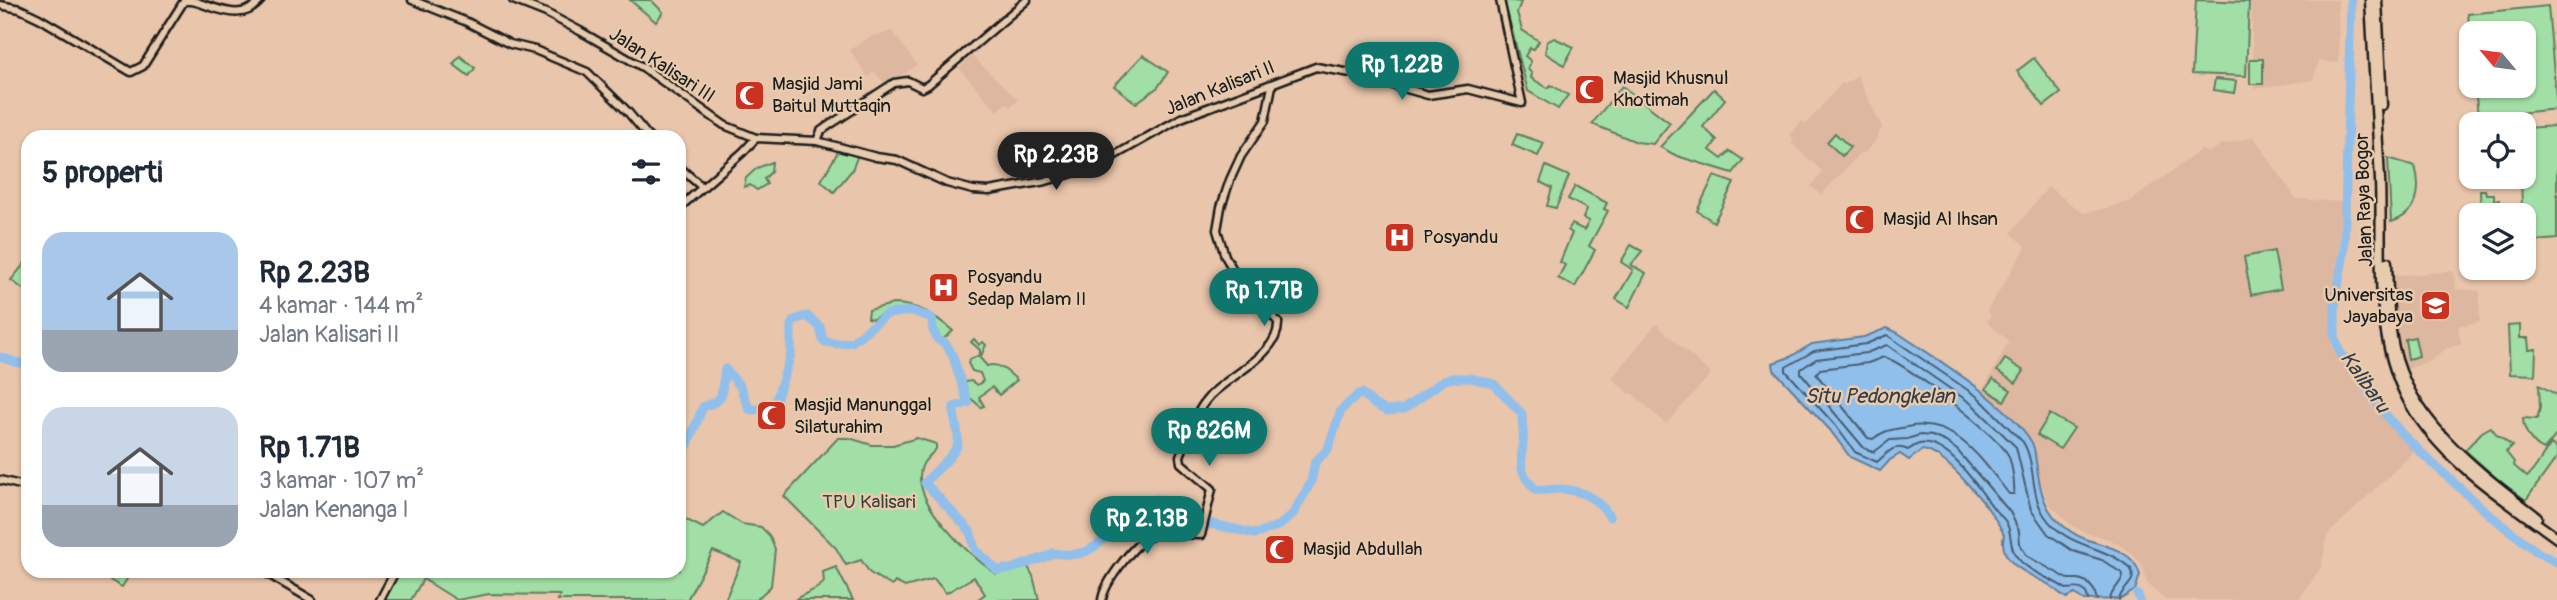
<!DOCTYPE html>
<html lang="id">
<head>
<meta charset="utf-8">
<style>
  :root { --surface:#fff; --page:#f2f2f3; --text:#1f2937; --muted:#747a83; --accent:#0f766e }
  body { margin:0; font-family:Pangolin,sans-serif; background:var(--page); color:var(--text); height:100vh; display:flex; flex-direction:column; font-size:26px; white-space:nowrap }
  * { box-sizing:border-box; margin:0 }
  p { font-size:23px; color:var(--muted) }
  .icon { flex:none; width:38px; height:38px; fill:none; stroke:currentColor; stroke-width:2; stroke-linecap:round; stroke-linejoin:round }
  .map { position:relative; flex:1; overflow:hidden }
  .side { position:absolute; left:21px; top:130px; width:665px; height:448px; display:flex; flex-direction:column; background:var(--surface); border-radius:21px; box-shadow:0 2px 5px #0004 }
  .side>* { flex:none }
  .needle { width:46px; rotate:299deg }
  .controls { position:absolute; left:2459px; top:21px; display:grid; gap:14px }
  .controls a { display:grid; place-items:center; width:77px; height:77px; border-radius:14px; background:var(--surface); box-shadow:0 2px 5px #0004; font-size:35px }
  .price { position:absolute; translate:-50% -60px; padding:0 16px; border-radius:24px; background:var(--accent); color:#fff; font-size:23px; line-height:46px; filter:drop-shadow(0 2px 4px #0008) }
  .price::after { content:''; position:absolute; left:50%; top:42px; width:21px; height:16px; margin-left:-10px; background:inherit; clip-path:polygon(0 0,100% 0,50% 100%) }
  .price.active { background:#222; color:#fff }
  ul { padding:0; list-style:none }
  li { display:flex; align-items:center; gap:21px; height:175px; padding:0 21px }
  li span { display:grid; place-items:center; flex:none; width:196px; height:140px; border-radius:21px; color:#555 }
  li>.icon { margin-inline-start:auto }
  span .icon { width:84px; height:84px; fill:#fffc; stroke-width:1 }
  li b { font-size:30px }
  h2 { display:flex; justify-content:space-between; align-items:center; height:84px; padding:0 21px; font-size:30px }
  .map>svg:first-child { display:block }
  .built { fill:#ddb79f }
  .green { fill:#a2dfa6; stroke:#5f7e61; stroke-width:2 }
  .water { fill:#90bfeb; stroke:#627e98; stroke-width:2 }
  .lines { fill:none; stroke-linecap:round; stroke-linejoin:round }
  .shore { stroke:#4a5d6f; stroke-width:2 }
  .river { stroke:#90bfeb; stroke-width:9 }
  .secondary-casing { stroke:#1c1c1c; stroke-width:11 }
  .highway-casing { stroke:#1c1c1c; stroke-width:13 }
  .secondary { stroke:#e8caae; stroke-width:6 }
  .highway { stroke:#e8caae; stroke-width:8 }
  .labels { text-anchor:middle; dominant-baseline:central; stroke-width:5; stroke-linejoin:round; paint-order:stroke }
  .street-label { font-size:19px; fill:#1c1c1c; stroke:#e8caae }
  .poi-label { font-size:19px; fill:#1c1c1c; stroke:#e8caae; text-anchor:start }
  .park-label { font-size:19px; fill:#374338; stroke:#e8caae }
  .water-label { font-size:21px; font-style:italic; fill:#333d45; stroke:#e8caae }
</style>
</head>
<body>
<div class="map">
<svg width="2557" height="600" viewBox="0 0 2557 600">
  <rect width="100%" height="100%" fill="#e8c5ab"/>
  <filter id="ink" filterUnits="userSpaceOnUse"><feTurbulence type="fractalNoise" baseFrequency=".0143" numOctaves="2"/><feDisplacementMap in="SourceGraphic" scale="14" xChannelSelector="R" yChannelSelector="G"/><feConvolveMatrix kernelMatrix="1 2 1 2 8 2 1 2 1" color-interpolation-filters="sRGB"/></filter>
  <g filter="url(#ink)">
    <g class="built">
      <polygon points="2204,0 2338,0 2339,63 2319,61 2313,80 2254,89 2251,3"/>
      <polygon points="892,31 917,65 886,85 875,72 868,77 850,50 870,37"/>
      <polygon points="972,56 1018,100 1010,107 1006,103 997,111 959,68"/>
      <polygon points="1858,75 1861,85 1882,127 1874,143 1863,154 1861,152 1821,195 1811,186 1823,172 1791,143 1794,139 1790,135 1802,121 1806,124 1842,83 1845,85"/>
      <polygon points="2254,137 2296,199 2342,202 2332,345 2371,406 2417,449 2327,535 2321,567 2298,600 2165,600 2147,583 2143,566 2132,553 2109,539 2084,532 2073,526 2050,505 2039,480 2033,445 2010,418 1982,392 2009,341 1987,322 1991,315 1987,311 2026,247 2011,233 2048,187 2083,213 2107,208 2131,201 2201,150 2208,153 2221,145"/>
      <polygon points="2454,271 2456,289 2480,291 2480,322 2458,326 2461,344 2447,348 2429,361 2405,370 2398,351 2390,276"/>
      <polygon points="1656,324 1711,374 1666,424 1632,393 1629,394 1612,378"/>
    </g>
    <g class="green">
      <polygon points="630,0 651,0 663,12 656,22"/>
      <polygon points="1504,0 1521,2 1517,12 1522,30 1539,41 1534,49 1530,48 1525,56 1531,61 1528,69 1532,74 1531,78 1548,88 1551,85 1568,95 1558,109 1528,91"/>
      <polygon points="2196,0 2249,2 2246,76 2192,74"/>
      <polygon points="2548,6 2557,109 2478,117 2475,86 2524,86 2524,33 2471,33 2471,44 2468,14"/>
      <polygon points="1554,38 1574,47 1564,65 1545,53 1547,42"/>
      <polygon points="1143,55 1168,72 1158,87 1136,103 1114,86"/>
      <polygon points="460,56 475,68 469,76 453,64"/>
      <polygon points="2034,58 2061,93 2044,106 2017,71"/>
      <rect x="2250" y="59" width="13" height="25"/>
      <polygon points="2215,79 2236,81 2234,93 2213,90"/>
      <polygon points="1622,86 1670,123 1653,144 1637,142 1592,124"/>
      <polygon points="1714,89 1725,99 1703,127 1717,140 1710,150 1722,159 1730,151 1743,160 1733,173 1677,156 1660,147"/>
      <polygon points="2557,126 2557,239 2524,242 2524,215 2481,215 2480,190 2485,190 2486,194 2494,194 2494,200 2499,200 2499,207 2522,206 2521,177 2524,177 2524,128"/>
      <polygon points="1835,133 1850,147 1842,156 1827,142"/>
      <polygon points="1517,134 1544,143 1538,156 1512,145"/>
      <polygon points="839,150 858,155 852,170 834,192 821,181"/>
      <path d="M 2388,158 L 2415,166 C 2422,191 2418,214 2391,222 Z"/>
      <polygon points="772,162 771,172 764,179 767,184 757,190 750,185 744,187 746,178 757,168"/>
      <polygon points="1546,166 1569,176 1556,208 1547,206 1552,188 1540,182"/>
      <polygon points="1714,176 1734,183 1714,222 1697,211"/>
      <polygon points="1575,186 1607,203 1604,209 1608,211 1589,246 1595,250 1575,287 1558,278 1565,265 1560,262 1572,233 1568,230 1572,224 1584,230 1589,221 1583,218 1587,209 1568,199"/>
      <polygon points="1631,245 1642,251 1631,265 1646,273 1629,307 1616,299 1633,270 1621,262"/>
      <polygon points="2274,251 2281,289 2251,295 2244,257"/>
      <polygon points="25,263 28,266 28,283 23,289 11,280"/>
      <path d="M 893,304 C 918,304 935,315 953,331 L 943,339 L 940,339 L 933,329 L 933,317 C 912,310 891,306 873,319 L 868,318 L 869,310 Z"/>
      <polygon points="2520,325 2520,338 2528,338 2529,350 2536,349 2535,375 2510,374 2508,326"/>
      <polygon points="2415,337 2419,356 2408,359 2405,339"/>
      <path d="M 974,339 L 979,345 L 983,342 L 986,345 L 980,358 L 987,366 C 999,362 1008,372 1017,380 L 999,395 L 992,387 L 979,397 L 984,406 L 981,407 L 968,396 L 965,382 L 971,381 L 977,385 L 983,381 L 980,373 L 972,371 L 968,363 L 970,359 L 980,355 L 980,350 L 971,342 Z"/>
      <polygon points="2005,359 2024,371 2016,383 1997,371"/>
      <polygon points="1993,379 2011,390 2004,401 1986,389"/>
      <path d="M 2539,385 L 2557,395 L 2557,434 L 2544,450 C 2532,445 2523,430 2523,418 L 2537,419 L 2540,408 Z"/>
      <polygon points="2050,414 2074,428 2060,449 2037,435"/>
      <path d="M 2491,427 L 2497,435 L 2512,446 L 2506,452 L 2514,462 L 2513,465 L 2527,477 C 2537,468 2542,455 2551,444 L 2557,449 L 2557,457 L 2526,500 L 2502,483 L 2465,450 L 2482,432 Z"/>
      <path d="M 838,438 L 849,438 L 872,445 L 893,445 L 917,438 L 936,444 L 936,449 C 932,454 924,460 922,466 C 908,501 971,556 996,574 L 1027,565 L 1033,576 L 1039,600 L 977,600 L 985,594 L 974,577 L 946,593 L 934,579 L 905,587 L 895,582 L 892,586 L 870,573 L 861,560 L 846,565 L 836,548 L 784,496 Z"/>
      <polygon points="723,512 742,524 761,527 769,535 775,549 771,586 756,600 725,600 741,562 713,551 687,600 558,600 560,595 489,594 457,600 423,579 411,600 380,600 397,571 679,570 679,516 703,528"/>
      <path d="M 836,567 L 853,600 L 795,600 C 804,592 816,592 824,582 L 823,572 Z"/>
      <polygon points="94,571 132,571 122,587"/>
    </g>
    <path class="water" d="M 1887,328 L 1898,333 C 1938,360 2006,401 2031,441 C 2035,447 2035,455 2036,462 C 2039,482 2042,506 2058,521 C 2065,528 2075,535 2085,539 C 2105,546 2134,550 2140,575 L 2135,590 L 2121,599 L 2083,600 L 2075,594 L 2066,598 C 2060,594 2054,588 2048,584 C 2029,574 1997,563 2004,535 C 1996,514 1945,451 1922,450 L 1909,460 L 1900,454 L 1890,460 L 1880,471 L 1850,457 L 1830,430 L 1774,370 L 1773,363 L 1790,357 L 1812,344 L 1864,337 Z"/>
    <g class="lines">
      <g class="shore">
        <path d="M 1884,357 C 1907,364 1993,432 2007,453 C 2012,461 2015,485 2014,494 L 2009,494 C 1982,460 1955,417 1907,427 C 1893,430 1885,429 1873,439 L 1868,438 L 1816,374 L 1820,369 L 1868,363 Z"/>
        <path d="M 2088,600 C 2087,586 2076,588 2066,589 C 2051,578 2028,572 2017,557 C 2008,546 2013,534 2006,522 C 2003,517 1999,515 1995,510 C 1980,491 1954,448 1928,444 C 1919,442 1914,446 1908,450 C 1893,443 1888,453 1877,462 L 1855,452 L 1835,425 L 1786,371 L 1786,367 L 1814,351 L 1866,344 L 1887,335 L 1978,397 L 2023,442 C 2036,463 2030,494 2044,515 C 2066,549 2105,544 2131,569 C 2138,584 2121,587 2119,600"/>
        <path d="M 2097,600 L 2094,590 L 2087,582 L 2079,579 L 2068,579 L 2027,556 L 2020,544 L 2019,531 L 2010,512 L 1957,450 L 1946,442 L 1932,436 L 1920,435 L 1907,439 L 1890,440 L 1874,452 L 1864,448 L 1801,373 L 1801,369 L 1816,359 L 1866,353 L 1887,345 L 1972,404 L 2016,447 L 2031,510 L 2048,534 L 2073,551 L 2102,560 L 2123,574 C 2123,584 2111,588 2110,600"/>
      </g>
      <g class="river">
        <polyline points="2351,0 2344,252 2335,304 2335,337 2340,353 2354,366 2371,397 2401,433 2431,462 2491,516 2540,554 2557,562"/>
        <polyline points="0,357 18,363 28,363"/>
        <path d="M 679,446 L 687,446 L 703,407 L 717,401 L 721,396 L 725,369 L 740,386 L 749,409 L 754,410 L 775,403 L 791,354 L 791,325 L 794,320 L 807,316 L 820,327 L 823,341 L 836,344 L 852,342 L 887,314 L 912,311 L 932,318 L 933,330 L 938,340 L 945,343 L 952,354 L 968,403 L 954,407 C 953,419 959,430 958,442 C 958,453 933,472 925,483 L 970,531 L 975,549 L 997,570 L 1011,569 L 1048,556 L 1052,553 C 1062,554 1074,556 1084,552 C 1114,543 1137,483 1173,503 C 1184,509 1193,519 1203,526 L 1212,524 L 1256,534 L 1280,525 L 1293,514 L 1311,482 L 1315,462 L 1328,449 L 1341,410 L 1359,394 L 1362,393 L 1375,405 L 1387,411 L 1404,409 L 1444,380 L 1453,378 L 1471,378 L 1494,384 L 1522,414 C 1522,423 1524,434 1523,443 C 1520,464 1519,473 1536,490 C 1543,491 1550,489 1558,489 C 1581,489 1598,498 1610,517"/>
        <polyline points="2137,594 2140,600"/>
      </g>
      <defs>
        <g id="secondary">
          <polyline points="412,0 467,22 510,44 535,50 587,72 627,111 648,136"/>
          <polyline points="513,0 546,13 580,31 644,68 724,125 756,138"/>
          <path d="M 0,5 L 20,9 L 39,18 L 131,72 L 143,66 L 184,1 L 192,1 C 217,7 241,24 261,0"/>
          <polyline points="817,141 821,131 828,126 894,83 908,81 922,88 928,85 1027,0"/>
          <polyline points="679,167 702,187"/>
          <polyline points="679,208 743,152 756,138 817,141 876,157 897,160 947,183 973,190 989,191 1046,181 1096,166 1181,118 1316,67 1351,73 1428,95 1468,89 1522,103 1500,0"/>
          <polyline points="0,480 28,487"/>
          <polyline points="261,570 312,600"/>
          <polyline points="380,600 396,570"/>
          <path d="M 1102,600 C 1104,583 1135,542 1151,536 C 1165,531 1186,535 1201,535 L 1212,489 L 1181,463 L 1180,456 C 1188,437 1195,412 1209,397 C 1228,375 1280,355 1278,322 L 1271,314 L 1253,300 L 1242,285 L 1225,256 L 1217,230 L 1221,207 L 1230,180 L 1241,156 L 1265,121 L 1272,86"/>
        </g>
        <g id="highway">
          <path d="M 2370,0 C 2373,60 2377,120 2380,180 C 2383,258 2371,344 2415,412 C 2449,465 2508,502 2557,538"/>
          <polyline points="2377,0 2382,105"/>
          <path d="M 2387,262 C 2388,290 2388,320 2394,348 C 2410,423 2479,472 2537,517"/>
        </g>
      </defs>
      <use href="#secondary" class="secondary-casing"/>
      <use href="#highway" class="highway-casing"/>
      <use href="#secondary" class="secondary"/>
      <use href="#highway" class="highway"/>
    </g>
  </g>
  <defs>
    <symbol id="mosque-square" viewBox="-11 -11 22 22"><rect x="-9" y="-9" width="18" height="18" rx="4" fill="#c8321e" stroke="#e8caae"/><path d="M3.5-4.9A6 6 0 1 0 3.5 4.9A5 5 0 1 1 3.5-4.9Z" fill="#fff"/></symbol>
    <symbol id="hospital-square" viewBox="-11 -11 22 22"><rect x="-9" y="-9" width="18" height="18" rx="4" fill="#c8321e" stroke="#e8caae"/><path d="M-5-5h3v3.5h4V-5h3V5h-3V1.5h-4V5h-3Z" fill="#fff"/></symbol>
    <symbol id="university-square" viewBox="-11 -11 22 22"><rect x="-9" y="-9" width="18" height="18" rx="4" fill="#c8321e" stroke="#e8caae"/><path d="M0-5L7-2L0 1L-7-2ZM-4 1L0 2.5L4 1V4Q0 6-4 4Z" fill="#fff"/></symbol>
  </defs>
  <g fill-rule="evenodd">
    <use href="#mosque-square" x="1572" y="72" width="35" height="35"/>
    <use href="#mosque-square" x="732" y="78" width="35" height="35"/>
    <use href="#mosque-square" x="1842" y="202" width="35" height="35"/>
    <use href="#hospital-square" x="1382" y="220" width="35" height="35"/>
    <use href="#hospital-square" x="926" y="270" width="35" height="35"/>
    <use href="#university-square" x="2418" y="288" width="35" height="35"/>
    <use href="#mosque-square" x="754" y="398" width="35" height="35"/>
    <use href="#mosque-square" x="1262" y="532" width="35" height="35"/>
  </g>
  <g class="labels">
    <g class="street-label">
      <text transform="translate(662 65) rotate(33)">Jalan Kalisari III</text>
      <text transform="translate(1220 88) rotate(-22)">Jalan Kalisari II</text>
      <text transform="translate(2364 200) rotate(-92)">Jalan Raya Bogor</text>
    </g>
    <g class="poi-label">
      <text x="1613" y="78">Masjid Khusnul<tspan x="1613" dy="22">Khotimah</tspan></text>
      <text x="772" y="84">Masjid Jami<tspan x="772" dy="22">Baitul Muttaqin</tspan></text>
      <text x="1883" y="219">Masjid Al Ihsan</text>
      <text x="1423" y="237">Posyandu</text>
      <text x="967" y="277">Posyandu<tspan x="967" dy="22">Sedap Malam II</tspan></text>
      <text x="2413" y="295" text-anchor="end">Universitas<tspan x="2413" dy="22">Jayabaya</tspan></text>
      <text x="794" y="405">Masjid Manunggal<tspan x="794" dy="22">Silaturahim</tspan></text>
      <text x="1303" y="549">Masjid Abdullah</text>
    </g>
    <g class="park-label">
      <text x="869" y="502">TPU Kalisari</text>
    </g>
    <g class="water-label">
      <text transform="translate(2365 382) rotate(55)">Kalibaru</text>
      <text x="1880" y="396">Situ Pedongkelan</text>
    </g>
  </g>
</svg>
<div class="controls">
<a><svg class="needle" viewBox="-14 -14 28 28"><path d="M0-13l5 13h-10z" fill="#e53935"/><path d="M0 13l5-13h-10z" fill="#747a83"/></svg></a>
<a><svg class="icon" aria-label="locate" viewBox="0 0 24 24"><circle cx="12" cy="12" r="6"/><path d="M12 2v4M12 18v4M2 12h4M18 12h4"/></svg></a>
<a><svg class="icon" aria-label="layers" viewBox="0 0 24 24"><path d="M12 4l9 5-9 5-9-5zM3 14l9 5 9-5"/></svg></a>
</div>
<b class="price" style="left:1402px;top:102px">Rp 1.22B</b>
<b class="price active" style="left:1056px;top:192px">Rp 2.23B</b>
<b class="price" style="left:1264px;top:328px">Rp 1.71B</b>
<b class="price" style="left:1209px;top:468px">Rp 826M</b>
<b class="price" style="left:1147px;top:556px">Rp 2.13B</b>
<section class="side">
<h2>5 properti<svg class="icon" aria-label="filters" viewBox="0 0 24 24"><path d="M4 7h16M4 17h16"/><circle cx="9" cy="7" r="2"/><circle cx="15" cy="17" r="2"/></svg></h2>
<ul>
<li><span style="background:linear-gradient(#a9c7e8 70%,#9aa5b1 0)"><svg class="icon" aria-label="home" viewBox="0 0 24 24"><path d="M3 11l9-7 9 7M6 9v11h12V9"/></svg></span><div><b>Rp 2.23B</b><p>4 kamar · 144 m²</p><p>Jalan Kalisari II</p></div></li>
<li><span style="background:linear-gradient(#c9d6e8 70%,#9aa5b1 0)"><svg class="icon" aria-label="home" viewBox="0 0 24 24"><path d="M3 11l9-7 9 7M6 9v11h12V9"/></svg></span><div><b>Rp 1.71B</b><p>3 kamar · 107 m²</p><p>Jalan Kenanga I</p></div></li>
</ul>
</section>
</div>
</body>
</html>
